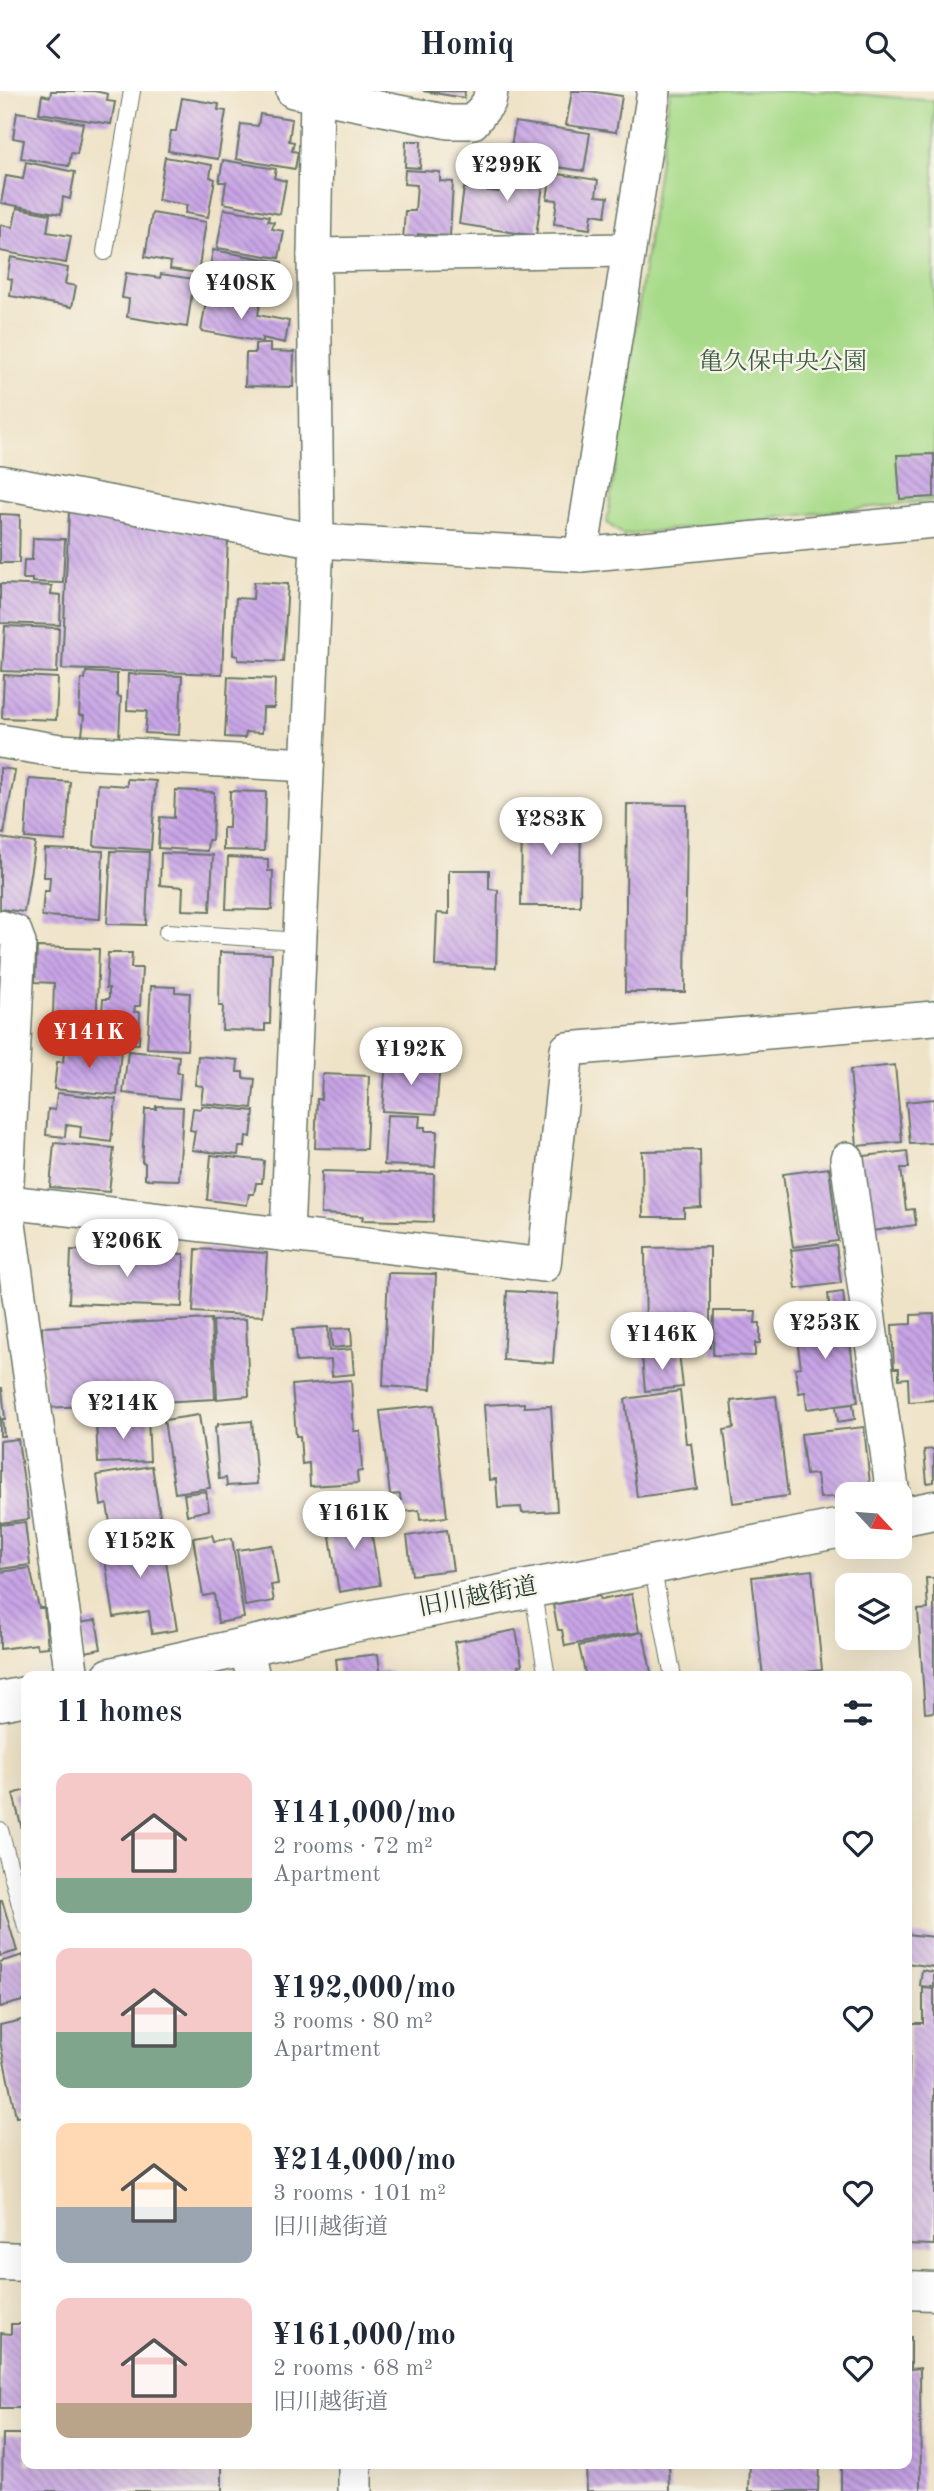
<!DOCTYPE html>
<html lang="en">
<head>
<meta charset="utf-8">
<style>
  :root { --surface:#fff; --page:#f2f2f3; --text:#1f2937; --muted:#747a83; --accent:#c8321e }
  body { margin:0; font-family:"Old Standard TT","Noto Serif JP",serif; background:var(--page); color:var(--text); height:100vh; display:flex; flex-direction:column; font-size:26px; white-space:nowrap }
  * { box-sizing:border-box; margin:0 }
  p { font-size:23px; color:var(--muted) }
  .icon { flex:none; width:38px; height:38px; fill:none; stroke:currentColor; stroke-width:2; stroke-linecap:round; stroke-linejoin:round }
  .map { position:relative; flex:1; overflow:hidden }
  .side { position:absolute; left:21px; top:1580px; width:891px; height:798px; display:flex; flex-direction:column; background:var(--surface); border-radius:14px; box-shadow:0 7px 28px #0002 }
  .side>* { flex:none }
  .needle { width:46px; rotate:116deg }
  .buttons { position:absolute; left:835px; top:1391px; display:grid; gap:14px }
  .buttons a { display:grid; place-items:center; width:77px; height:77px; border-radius:14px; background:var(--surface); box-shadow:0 7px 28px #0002; font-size:35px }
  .price { position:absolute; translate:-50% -60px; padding:0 16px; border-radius:24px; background:#fff; color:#222; font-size:23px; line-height:46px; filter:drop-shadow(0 2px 4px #0008) }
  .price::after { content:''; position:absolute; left:50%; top:42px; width:21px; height:16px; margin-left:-10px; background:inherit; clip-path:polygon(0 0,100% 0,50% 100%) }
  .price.active { background:var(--accent); color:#fff }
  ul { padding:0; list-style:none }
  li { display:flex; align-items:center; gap:21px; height:175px; padding:0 35px }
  li span { display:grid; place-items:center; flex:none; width:196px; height:140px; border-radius:14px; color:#555 }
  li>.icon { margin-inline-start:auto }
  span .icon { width:84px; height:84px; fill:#fffc; stroke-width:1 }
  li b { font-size:30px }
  h2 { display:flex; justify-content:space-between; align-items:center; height:84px; padding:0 35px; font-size:30px }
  header { display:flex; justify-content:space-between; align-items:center; height:91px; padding:0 35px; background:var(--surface); font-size:32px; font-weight:600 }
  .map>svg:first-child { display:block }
  .park { fill:#a8db89; stroke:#648c5e; stroke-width:2 }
  .building { fill:url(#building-back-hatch) }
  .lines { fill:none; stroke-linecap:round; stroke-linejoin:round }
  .lane-casing { stroke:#687767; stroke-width:18 }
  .street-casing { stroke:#687767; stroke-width:36 }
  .secondary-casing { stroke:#687767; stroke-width:41 }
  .highway-casing { stroke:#687767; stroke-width:41 }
  .lane { stroke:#fff; stroke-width:16 }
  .street { stroke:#fff; stroke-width:33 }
  .secondary { stroke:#fff; stroke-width:38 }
  .highway { stroke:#fff; stroke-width:38 }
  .labels { text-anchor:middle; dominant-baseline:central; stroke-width:5; stroke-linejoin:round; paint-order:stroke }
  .park-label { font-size:24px; fill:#3a5d45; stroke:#f7f3e8 }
  .street-label { font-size:24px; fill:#1f3d34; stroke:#f7f3e8 }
</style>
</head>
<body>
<header><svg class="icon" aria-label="back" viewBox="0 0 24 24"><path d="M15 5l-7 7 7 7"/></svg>Homiq<svg class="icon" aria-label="search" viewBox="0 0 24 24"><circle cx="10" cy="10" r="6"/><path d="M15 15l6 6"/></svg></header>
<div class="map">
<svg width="934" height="2400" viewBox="0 0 934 2400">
  <defs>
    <pattern id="building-back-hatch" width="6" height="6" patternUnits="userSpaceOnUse" patternTransform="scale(1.75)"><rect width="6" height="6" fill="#c8a4e6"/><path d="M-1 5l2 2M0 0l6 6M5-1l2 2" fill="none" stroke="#a287bb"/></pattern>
  </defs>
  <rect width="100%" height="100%" fill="#f7f3e8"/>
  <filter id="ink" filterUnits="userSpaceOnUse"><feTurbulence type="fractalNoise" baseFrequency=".0143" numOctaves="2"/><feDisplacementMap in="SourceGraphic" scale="14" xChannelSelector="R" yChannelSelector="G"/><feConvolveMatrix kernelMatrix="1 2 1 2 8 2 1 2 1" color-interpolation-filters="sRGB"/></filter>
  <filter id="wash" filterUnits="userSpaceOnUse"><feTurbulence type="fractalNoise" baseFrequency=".00686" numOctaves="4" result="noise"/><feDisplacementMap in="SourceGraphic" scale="28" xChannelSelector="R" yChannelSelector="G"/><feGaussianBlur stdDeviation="1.57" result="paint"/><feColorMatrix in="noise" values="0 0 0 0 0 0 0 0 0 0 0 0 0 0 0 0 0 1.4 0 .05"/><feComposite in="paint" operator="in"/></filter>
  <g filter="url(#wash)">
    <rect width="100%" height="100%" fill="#efe3c7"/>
    <polygon class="park" points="670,0 826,0 934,10 934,409 623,444 607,432"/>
    <g id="blocks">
      <g class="building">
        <polygon points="51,0 94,0 108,3 107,10 115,11 111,33 39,22 42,4 50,6"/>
        <polygon points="423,0 465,0 464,7"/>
        <polygon points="572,0 589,0 622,5 616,41 566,34"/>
        <polygon points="182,7 219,13 218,19 226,20 218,68 168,60 171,40 176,40"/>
        <polygon points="17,21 83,32 77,63 71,62 69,75 21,67 24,49 13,47"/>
        <polygon points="260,23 292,28 289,50 294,51 292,60 298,61 295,78 236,68 241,33 258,35"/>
        <polygon points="515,31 590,42 584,80 509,69"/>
        <polygon points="406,50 421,50 420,77 405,76"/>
        <polygon points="165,66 212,74 210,86 215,88 208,126 185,122 187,114 158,109"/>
        <polygon points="223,69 276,78 274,87 286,90 280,123 223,112 226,91 219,91"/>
        <polygon points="26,71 75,81 70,108 63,106 61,123 1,112 6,85 23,88"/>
        <polygon points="503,73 545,79 536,145 459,133 464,97 498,101"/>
        <polygon points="405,79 440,81 440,90 453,91 450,145 418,143 418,148 403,150 405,120 415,120 417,94 404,93"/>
        <polygon points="551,82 598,89 596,105 608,106 605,125 592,123 590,138 554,133 557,109 547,108"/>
        <polygon points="17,117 50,123 47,141 71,145 66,172 0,160 0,134 13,136"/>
        <polygon points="224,118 269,125 268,130 274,131 272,138 284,140 279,167 217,157"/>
        <polygon points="152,122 206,131 198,182 170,178 171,171 145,166"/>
        <polygon points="213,159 282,171 276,210 215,199 217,183 209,182"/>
        <polygon points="11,166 68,177 65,193 76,195 72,216 10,205 12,188 7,187"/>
        <polygon points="126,182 160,187 161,183 194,188 187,236 127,226 129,208 122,207"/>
        <polygon points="207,204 260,213 258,224 289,230 285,252 262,247 262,251 201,240"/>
        <polygon points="255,253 270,253 270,260 294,261 293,296 245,295 246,262 255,262"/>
        <polygon points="934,363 934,406 900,408 897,364"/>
        <polygon points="69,420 228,447 222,583 62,578"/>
        <polygon points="0,423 20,424 19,472 0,472"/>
        <polygon points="33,447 65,448 63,492 32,491 32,488 23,488 24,469 32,469"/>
        <polygon points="254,491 288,493 283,571 238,569 238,565 233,564 236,507 253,508"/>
        <polygon points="0,493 52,495 51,503 61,504 60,534 0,532"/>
        <polygon points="5,535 59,537 57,582 2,580"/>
        <polygon points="86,581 117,583 117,605 121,606 119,646 82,645 84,625 79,624 81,588 85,588"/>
        <polygon points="128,583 182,585 179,644 145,642 147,620 127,619"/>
        <polygon points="4,584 58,587 56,629 2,627"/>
        <polygon points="228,586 275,588 274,617 263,617 262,642 246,641 245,647 225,646"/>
        <polygon points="0,677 15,679 4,743 0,742"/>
        <polygon points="29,688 70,691 66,750 25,747"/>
        <polygon points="127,688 156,690 151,759 94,755 98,693 127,695"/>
        <polygon points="175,699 214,701 212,749 208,749 207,760 158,757 160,726 174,727"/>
        <polygon points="230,700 266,701 264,760 223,759 223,737 229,737"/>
        <polygon points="627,713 687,714 685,901 625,901"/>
        <polygon points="522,717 581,717 580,815 521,815"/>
        <polygon points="0,747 35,752 24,821 0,818"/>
        <polygon points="45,758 103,760 100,828 42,825 44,800 49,800 50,786 44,786"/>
        <polygon points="111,760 149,761 146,834 107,833"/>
        <polygon points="161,762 213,764 210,820 182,819 183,796 160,794"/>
        <polygon points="228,766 268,768 268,780 273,780 272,819 226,818"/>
        <polygon points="449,779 489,779 489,798 498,799 496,877 435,875 437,822 449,823"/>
        <polygon points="37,856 99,858 96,942 64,941 66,925 53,925 54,892 35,891"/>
        <polygon points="220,861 272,863 270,933 265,933 265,940 222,939 223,915 219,915"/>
        <polygon points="108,862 132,862 131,877 142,877 140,915 135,915 134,921 140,921 139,953 107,952 108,935 101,935 103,908 109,908 109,897 106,897"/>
        <polygon points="151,895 175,896 175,901 190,902 187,959 147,957"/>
        <polygon points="65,953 121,958 117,1004 54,998 57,971 63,971"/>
        <polygon points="128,960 179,965 177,982 181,982 179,1008 123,1002"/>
        <polygon points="198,965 238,969 237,981 243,981 243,987 255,988 252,1017 201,1012 203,995 195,994"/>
        <polygon points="386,970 440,971 436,1023 382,1020"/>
        <polygon points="895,974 902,1051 857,1055 850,979"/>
        <polygon points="322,983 369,985 366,1058 315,1057 317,1008 321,1008"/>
        <polygon points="57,1002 116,1008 111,1051 80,1047 81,1036 66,1034 65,1046 46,1044 48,1018 55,1019"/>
        <polygon points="934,1008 934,1052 910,1053 906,1011"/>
        <polygon points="156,1015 183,1016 179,1089 145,1088 145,1072 142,1071 145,1018 156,1018"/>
        <polygon points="202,1015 254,1020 251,1046 246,1045 245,1056 239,1056 238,1064 192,1059 195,1040 190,1039 193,1017 201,1018"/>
        <polygon points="387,1024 420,1025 419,1036 425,1036 425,1040 437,1040 435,1076 384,1074"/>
        <polygon points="54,1052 114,1057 109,1101 50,1096"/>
        <polygon points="700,1059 701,1116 684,1117 684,1126 643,1126 642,1060"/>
        <polygon points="907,1060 909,1077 901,1077 906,1119 914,1118 916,1134 864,1141 856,1066"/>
        <polygon points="211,1064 264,1070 262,1092 256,1092 254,1103 249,1103 247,1114 207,1109"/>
        <polygon points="829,1077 838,1150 793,1156 783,1083"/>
        <polygon points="322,1080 434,1083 433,1131 362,1129 363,1125 321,1123"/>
        <polygon points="836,1154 841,1192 796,1198 791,1159"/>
        <polygon points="710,1156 710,1256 646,1257 645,1157"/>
        <polygon points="196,1158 267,1162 263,1225 193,1221"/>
        <polygon points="71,1159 184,1163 182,1216 69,1212"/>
        <polygon points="388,1182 436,1183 431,1298 383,1295"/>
        <polygon points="507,1200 558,1203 553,1272 503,1269"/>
        <polygon points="843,1201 845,1218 830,1220 828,1203"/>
        <polygon points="714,1220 756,1220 755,1232 760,1232 760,1252 755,1252 755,1265 713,1264"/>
        <polygon points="846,1222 858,1311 807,1318 805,1301 799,1302 795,1277 801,1276 794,1229"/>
        <polygon points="934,1223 934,1309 909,1311 908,1287 899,1288 899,1277 894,1277 892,1234 911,1233 911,1224"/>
        <polygon points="211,1228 215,1308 46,1317 42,1236"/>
        <polygon points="246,1228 249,1305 217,1308 213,1230"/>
        <polygon points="328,1236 329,1260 352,1258 354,1283 332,1285 331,1269 296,1271 293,1238"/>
        <polygon points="351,1237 352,1255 332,1257 331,1238"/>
        <polygon points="679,1262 683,1296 645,1300 642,1266"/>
        <polygon points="351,1289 354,1340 360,1340 362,1380 357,1381 358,1392 310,1395 309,1372 302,1373 300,1345 296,1345 292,1294"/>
        <polygon points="0,1297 2,1297 5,1328 2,1328 4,1345 0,1345"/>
        <polygon points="680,1300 686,1352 691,1352 697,1398 637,1406 625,1308"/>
        <polygon points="776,1305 788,1405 733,1412 724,1339 734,1337 731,1310"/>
        <polygon points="524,1312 524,1316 551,1315 557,1420 522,1422 521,1416 498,1417 496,1388 489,1389 484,1314"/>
        <polygon points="853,1313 855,1328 838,1331 836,1315"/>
        <polygon points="434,1314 447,1426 420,1429 419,1419 402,1421 400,1403 390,1404 380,1320"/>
        <polygon points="199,1324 210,1397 175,1402 164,1329"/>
        <polygon points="148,1327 150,1370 98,1372 96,1330"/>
        <polygon points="252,1330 257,1393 227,1395 226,1387 219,1388 215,1336 218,1335 218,1333"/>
        <polygon points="864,1336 871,1403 820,1407 817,1383 806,1384 801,1343"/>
        <polygon points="18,1348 29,1428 0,1432 0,1350"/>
        <polygon points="934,1358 934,1391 927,1392 924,1359"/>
        <polygon points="152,1375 162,1437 112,1445 107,1413 101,1415 97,1384"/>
        <polygon points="206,1400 209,1419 187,1424 184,1403"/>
        <polygon points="368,1420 380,1494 339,1501 327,1427"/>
        <polygon points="25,1431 30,1474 0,1478 0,1434"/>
        <polygon points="161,1439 177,1539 152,1543 149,1520 114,1526 102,1450"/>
        <polygon points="447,1439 453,1479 412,1484 407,1445"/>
        <polygon points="212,1444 214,1450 232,1447 244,1527 218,1532 214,1503 203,1505 193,1447"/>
        <polygon points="272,1454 278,1493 271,1494 274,1510 245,1515 237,1459"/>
        <polygon points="30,1477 39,1517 44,1517 48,1556 37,1557 36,1553 0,1558 0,1481"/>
        <polygon points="812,1479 822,1579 763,1586 752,1486"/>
        <polygon points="926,1487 934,1487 934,1621 925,1622 918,1519 928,1518"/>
        <polygon points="632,1503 639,1541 565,1555 562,1539 558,1539 553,1514 599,1505 600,1509"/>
        <polygon points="96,1529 101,1558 85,1561 80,1532"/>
        <polygon points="516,1539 522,1574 518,1575 520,1586 461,1586 454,1551"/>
        <polygon points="643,1541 652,1586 586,1586 579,1555"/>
        <polygon points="378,1563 380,1580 391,1579 392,1586 338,1586 336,1568"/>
        <polygon points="26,1699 26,1750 25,1750 13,1703"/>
        <polygon points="0,1809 2,1809 17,1860 0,1865"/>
        <polygon points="906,1843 934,1846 934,1876 906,1872"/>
        <polygon points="23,1864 26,1874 26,1909 0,1916 0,1871"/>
        <polygon points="922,1879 934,1881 934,1896 920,1895"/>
        <polygon points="923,1897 934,1898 934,2154 906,2153 910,1932 923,1932"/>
        <polygon points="26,1928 26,2024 16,2026 0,1951 0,1934"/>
        <polygon points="11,2233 26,2233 26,2317 0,2317 1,2242 11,2243"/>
        <polygon points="906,2246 911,2246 911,2278 920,2277 921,2400 841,2400 841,2373 906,2373"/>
        <polygon points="3,2343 26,2343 26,2373 222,2373 222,2400 2,2400"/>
        <polygon points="586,2373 669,2373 670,2400 587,2400"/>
        <polygon points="750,2373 819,2373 818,2400 749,2400"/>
      </g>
    </g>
  </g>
  <g filter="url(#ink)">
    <use href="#blocks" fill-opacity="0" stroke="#687767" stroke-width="2"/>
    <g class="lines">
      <defs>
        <g id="lane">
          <polyline points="105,161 132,0"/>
          <polyline points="167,841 299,850"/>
          <polyline points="652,1474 673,1586"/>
          <polyline points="532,1497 547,1586"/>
          <polyline points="0,1739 26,1836"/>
        </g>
        <g id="street">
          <polyline points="293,0 449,31 473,31 489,11 491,0"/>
          <polyline points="314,164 628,159"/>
          <polyline points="0,391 317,450 581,464 934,430"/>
          <polyline points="581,464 654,0"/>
          <polyline points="0,650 60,660 307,674"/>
          <polyline points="0,836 15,841 19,852 6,1111 72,1586"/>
          <polyline points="847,1068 893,1404"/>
          <polyline points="0,1110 544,1174 567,958 934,927"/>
          <polyline points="287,1144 317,450 314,164 317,4"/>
          <polyline points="246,1555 253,1586"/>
          <polyline points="355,2400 355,2373"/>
        </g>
        <g id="secondary">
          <polyline points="900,1426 934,1419"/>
          <polyline points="111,1586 342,1534 847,1436"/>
          <polyline points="0,1610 26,1605"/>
        </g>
        <g id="highway">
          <polyline points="0,2170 26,2171"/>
          <polyline points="906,2199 934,2200"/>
        </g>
      </defs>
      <use href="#lane" class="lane-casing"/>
      <use href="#street" class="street-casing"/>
      <use href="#secondary" class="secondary-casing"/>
      <use href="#highway" class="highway-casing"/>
      <use href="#lane" class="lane"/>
      <use href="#street" class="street"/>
      <use href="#secondary" class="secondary"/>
      <use href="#highway" class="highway"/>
    </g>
  </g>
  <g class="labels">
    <g class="park-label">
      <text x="783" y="272">亀久保中央公園</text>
    </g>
    <g class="street-label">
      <text transform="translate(478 1507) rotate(-11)">旧川越街道</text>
    </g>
  </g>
</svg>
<div class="buttons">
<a><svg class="needle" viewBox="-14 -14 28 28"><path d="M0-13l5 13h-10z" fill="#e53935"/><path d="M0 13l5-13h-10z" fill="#747a83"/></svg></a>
<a><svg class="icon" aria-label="layers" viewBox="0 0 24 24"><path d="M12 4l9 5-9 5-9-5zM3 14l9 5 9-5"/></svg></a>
</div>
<b class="price" style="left:507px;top:112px">¥299K</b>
<b class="price" style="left:241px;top:230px">¥408K</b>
<b class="price" style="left:551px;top:766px">¥283K</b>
<b class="price active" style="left:89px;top:979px">¥141K</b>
<b class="price" style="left:411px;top:996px">¥192K</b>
<b class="price" style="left:127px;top:1188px">¥206K</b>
<b class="price" style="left:825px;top:1270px">¥253K</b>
<b class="price" style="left:662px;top:1281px">¥146K</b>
<b class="price" style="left:123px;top:1350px">¥214K</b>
<b class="price" style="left:354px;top:1460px">¥161K</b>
<b class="price" style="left:140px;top:1488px">¥152K</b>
<section class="side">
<h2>11 homes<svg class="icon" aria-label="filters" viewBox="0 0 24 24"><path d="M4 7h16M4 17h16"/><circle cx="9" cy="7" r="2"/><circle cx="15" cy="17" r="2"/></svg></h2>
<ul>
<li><span style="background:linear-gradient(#f6c9c9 75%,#7fa58c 0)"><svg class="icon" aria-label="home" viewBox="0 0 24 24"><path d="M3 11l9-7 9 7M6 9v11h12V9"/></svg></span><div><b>¥141,000/mo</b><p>2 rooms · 72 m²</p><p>Apartment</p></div><svg class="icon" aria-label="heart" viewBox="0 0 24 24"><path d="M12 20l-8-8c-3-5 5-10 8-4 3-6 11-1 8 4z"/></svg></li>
<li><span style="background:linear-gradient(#f6c9c9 60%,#7fa58c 0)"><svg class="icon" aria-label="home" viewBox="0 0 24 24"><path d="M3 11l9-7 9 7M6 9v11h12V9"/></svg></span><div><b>¥192,000/mo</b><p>3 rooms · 80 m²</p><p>Apartment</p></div><svg class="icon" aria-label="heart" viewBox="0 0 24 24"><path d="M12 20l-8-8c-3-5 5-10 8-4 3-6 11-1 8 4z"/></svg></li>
<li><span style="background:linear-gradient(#ffd9b3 60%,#9aa5b1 0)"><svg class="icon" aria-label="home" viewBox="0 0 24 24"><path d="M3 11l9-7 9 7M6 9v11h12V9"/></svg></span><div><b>¥214,000/mo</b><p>3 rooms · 101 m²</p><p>旧川越街道</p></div><svg class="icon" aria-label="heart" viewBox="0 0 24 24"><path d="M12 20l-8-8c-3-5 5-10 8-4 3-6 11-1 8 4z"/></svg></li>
<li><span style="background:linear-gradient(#f6c9c9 75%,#b9a48a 0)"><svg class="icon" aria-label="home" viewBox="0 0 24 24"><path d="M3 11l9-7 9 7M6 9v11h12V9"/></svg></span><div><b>¥161,000/mo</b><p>2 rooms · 68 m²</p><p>旧川越街道</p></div><svg class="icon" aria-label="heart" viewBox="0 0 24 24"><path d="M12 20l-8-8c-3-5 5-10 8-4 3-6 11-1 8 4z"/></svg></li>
</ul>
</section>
</div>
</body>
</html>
